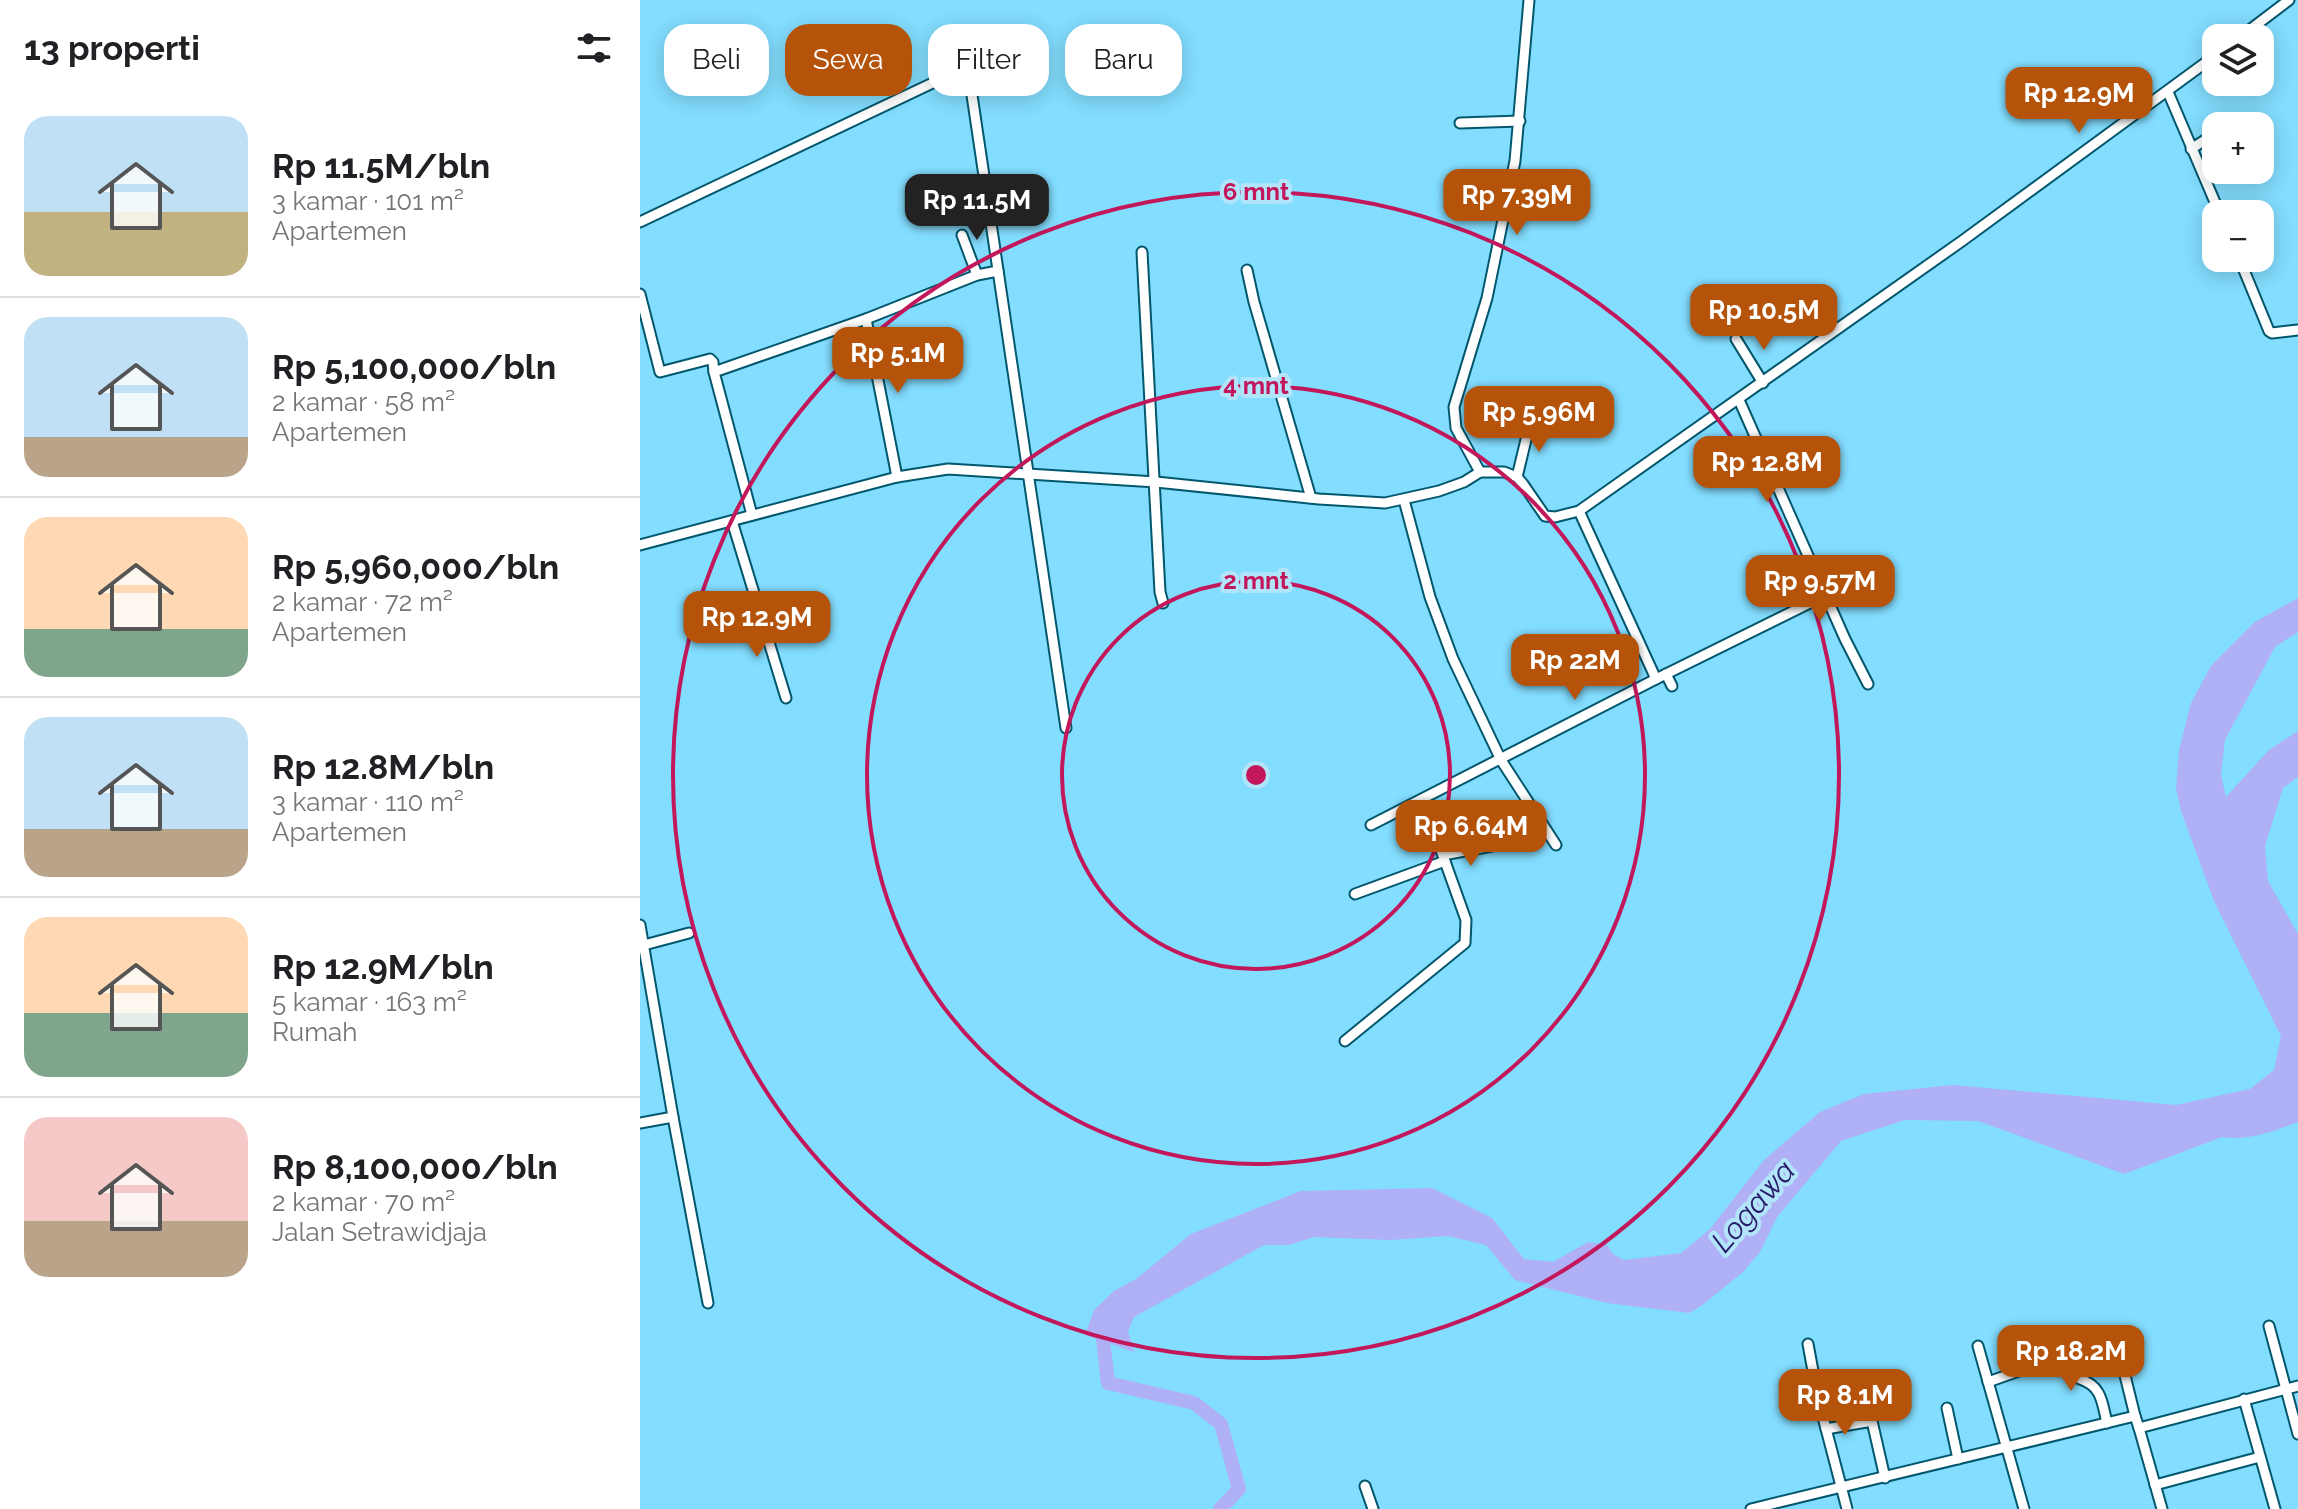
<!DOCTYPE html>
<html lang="id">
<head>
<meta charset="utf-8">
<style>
  :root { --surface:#fff; --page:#f6f6f6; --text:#202124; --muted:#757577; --line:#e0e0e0; --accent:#b45309 }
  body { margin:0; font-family:Raleway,sans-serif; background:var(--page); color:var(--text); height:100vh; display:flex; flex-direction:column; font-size:30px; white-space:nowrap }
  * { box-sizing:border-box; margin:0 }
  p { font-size:26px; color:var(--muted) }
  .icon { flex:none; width:44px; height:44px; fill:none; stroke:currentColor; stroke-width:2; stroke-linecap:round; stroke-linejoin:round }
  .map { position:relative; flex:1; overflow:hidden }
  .sheet { display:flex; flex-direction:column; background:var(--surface); width:640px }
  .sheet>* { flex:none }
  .top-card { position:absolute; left:24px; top:24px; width:760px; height:72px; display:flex; gap:16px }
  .controls { position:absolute; left:1562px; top:24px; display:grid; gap:16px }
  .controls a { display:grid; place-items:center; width:72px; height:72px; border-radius:16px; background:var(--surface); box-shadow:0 4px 20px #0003; font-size:40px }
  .price { position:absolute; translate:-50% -68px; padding:0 18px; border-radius:16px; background:var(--accent); color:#fff; font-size:26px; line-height:52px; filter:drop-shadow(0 2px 4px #0008) }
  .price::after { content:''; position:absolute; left:50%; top:48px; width:24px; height:18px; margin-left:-12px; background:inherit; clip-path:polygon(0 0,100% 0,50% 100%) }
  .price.on { background:#222; color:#fff }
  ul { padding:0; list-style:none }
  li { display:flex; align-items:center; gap:24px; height:200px; padding:0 24px }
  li+li { border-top:2px solid var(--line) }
  li span { display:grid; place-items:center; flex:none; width:224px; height:160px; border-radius:24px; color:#555 }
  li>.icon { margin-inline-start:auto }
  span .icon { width:96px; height:96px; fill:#fffc; stroke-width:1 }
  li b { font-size:34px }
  h2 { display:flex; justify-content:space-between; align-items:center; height:96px; padding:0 24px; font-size:34px }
  .tag { padding:0 28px; border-radius:24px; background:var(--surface); box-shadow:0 4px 20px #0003; font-size:28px; line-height:72px }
  .tag.on { background:var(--accent); color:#fff }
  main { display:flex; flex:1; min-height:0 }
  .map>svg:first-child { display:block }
  .water { fill:#afb0f6 }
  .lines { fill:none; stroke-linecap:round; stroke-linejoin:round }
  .river { stroke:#afb0f6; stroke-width:14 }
  .street-casing { stroke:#03576d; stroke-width:13 }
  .street { stroke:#fff; stroke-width:9 }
  .ring { fill:none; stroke:#c2185b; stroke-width:4 }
  .labels { text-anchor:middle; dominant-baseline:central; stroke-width:8; stroke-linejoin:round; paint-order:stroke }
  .water-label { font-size:30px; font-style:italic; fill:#291a6a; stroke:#b2e5f9 }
  .centre { fill:#c2185b; stroke:#b2e5f9; stroke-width:4 }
  .ring-label { font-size:24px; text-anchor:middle; font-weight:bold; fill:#c2185b; stroke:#b2e5f9; stroke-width:8; stroke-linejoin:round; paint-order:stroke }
</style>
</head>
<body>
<main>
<section class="sheet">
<h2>13 properti<svg class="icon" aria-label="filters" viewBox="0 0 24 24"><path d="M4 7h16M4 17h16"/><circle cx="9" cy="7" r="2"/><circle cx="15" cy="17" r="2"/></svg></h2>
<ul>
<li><span style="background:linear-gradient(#bfe0f5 60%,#c2b280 0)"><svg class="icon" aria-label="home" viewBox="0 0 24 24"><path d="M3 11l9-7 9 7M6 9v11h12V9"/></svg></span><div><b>Rp 11.5M/bln</b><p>3 kamar · 101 m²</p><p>Apartemen</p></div></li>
<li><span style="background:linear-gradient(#bfe0f5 75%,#b9a48a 0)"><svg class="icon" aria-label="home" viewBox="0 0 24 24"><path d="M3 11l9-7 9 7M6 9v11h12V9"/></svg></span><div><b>Rp 5,100,000/bln</b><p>2 kamar · 58 m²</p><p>Apartemen</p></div></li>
<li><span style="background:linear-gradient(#ffd9b3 70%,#7fa58c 0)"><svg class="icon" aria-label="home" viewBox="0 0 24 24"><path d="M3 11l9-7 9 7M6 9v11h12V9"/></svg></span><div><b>Rp 5,960,000/bln</b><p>2 kamar · 72 m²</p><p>Apartemen</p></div></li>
<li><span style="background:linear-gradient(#bfe0f5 70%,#b9a48a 0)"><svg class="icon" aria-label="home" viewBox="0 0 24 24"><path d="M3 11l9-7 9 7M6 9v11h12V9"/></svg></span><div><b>Rp 12.8M/bln</b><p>3 kamar · 110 m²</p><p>Apartemen</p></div></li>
<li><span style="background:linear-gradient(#ffd9b3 60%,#7fa58c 0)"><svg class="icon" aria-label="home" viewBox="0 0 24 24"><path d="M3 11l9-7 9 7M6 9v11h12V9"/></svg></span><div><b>Rp 12.9M/bln</b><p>5 kamar · 163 m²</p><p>Rumah</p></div></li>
<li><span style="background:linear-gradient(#f6c9c9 65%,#b9a48a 0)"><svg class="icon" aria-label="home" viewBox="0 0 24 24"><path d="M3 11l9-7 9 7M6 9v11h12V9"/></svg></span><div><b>Rp 8,100,000/bln</b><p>2 kamar · 70 m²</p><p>Jalan Setrawidjaja</p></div></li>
</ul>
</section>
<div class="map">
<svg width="1658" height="1509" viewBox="0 0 1658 1509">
  <rect width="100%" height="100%" fill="#83ddfe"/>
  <path class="water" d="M 1658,598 L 1658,632 L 1635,647 L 1585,740 L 1581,775 L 1586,797 L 1629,750 L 1658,731 L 1658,777 L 1643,788 L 1625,846 L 1628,881 L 1658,934 L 1658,1122 C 1632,1132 1609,1141 1582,1137 L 1484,1174 L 1338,1121 L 1265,1120 L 1201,1141 L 1137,1217 L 1120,1252 L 1103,1272 L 1061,1306 L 1049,1313 L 967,1303 L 875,1280 L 846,1245 L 808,1236 L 750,1240 L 674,1237 L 649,1245 L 624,1245 L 494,1317 L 488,1331 L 494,1352 L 445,1335 L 454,1310 L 474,1291 L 496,1279 L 551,1234 L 661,1191 L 792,1188 L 852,1218 L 884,1259 L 913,1262 L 948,1242 L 967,1245 L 973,1254 L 984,1260 L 1041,1253 L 1070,1229 L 1124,1160 L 1180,1112 L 1224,1094 L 1313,1085 L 1536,1105 L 1610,1089 L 1634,1070 L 1641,1036 L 1574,901 L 1541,811 L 1536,789 L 1539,750 L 1551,703 L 1571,666 L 1615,622 Z"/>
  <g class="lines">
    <polyline class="river" points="466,1325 462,1330 468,1383 554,1403 581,1424 599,1489 580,1509"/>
    <defs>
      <g id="street">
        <polyline points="1599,38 1649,0"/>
        <polyline points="1528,92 1580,214"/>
        <polyline points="820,123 880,121"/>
        <polyline points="1587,126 1597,120"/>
        <polyline points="1551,149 1576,133"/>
        <polyline points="0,222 320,70 329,75 426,728"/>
        <polyline points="322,235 337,275"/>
        <polyline points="502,252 520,592 523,603"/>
        <polyline points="1599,258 1629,331 1632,333 1658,330"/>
        <polyline points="607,270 614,302 671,498"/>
        <polyline points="0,294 20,372 70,359 73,362 74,372"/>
        <polyline points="226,319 257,477"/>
        <polyline points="1096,339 1123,383"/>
        <polyline points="1099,400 1205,639 1228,684"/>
        <polyline points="840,472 816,428 814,407 847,298 875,161 889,0"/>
        <polyline points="877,477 890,423"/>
        <polyline points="764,500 790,597 813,659 861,760 916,845"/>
        <polyline points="112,515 74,372 226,319 337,275 358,271"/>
        <polyline points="92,521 146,698"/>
        <polyline points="0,545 257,477 308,469 516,482 679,499 745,503 799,491 824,482 840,472 864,472 877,477 883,484 905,516 915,517 939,511 1322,241 1576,55"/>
        <polyline points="1026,674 1032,686"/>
        <polyline points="1016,679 1186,595"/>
        <polyline points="731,825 1016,679 939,511"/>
        <polyline points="803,855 852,846"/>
        <polyline points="715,894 805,861"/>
        <polyline points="0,925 33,1117 0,1123"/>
        <polyline points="4,945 49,933"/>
        <polyline points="705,1041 825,943 826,920 783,800"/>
        <polyline points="33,1117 68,1303"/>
        <polyline points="1629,1326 1658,1434"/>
        <polyline points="1168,1344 1178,1398"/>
        <polyline points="1338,1346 1384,1509"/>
        <path d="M 1432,1351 L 1440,1379 C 1462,1386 1462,1402 1467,1423"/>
        <polyline points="1348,1382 1469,1339 1475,1343 1479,1351 1495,1416"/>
        <polyline points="1604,1399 1635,1509"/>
        <polyline points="1307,1408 1318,1459"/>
        <polyline points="1499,1428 1522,1509"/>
        <polyline points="1186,1429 1232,1421 1245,1478"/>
        <polyline points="1515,1485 1620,1457"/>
        <polyline points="725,1486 733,1509"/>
        <polyline points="1111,1509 1495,1416 1499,1428 1658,1386"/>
        <polyline points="1207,1509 1178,1398 1213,1388"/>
      </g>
    </defs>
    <use href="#street" class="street-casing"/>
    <use href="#street" class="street"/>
  </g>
  <g class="ring">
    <circle cx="616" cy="775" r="194"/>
    <circle cx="616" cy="775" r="389"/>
    <circle cx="616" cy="775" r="583"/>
  </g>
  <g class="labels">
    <g class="water-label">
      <text transform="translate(1113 1206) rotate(-49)">Logawa</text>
    </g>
  </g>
  <circle cx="616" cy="775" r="12" class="centre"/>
  <g class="ring-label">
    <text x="616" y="200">6 mnt</text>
    <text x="616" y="394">4 mnt</text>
    <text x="616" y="589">2 mnt</text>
  </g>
</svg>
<div class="controls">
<a><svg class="icon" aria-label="layers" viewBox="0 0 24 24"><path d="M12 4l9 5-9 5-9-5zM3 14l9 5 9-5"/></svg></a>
<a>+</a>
<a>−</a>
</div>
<b class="price" style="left:1439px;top:135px">Rp 12.9M</b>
<b class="price" style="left:877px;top:237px">Rp 7.39M</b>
<b class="price on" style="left:337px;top:242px">Rp 11.5M</b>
<b class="price" style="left:1124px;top:352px">Rp 10.5M</b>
<b class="price" style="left:258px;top:395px">Rp 5.1M</b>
<b class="price" style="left:899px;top:454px">Rp 5.96M</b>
<b class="price" style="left:1127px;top:504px">Rp 12.8M</b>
<b class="price" style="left:1180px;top:623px">Rp 9.57M</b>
<b class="price" style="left:117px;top:659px">Rp 12.9M</b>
<b class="price" style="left:935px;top:702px">Rp 22M</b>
<b class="price" style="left:831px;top:868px">Rp 6.64M</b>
<b class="price" style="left:1431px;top:1393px">Rp 18.2M</b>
<b class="price" style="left:1205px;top:1437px">Rp 8.1M</b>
<div class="top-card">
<a class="tag">Beli</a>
<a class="tag on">Sewa</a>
<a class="tag">Filter</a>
<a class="tag">Baru</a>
</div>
</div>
</main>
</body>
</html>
